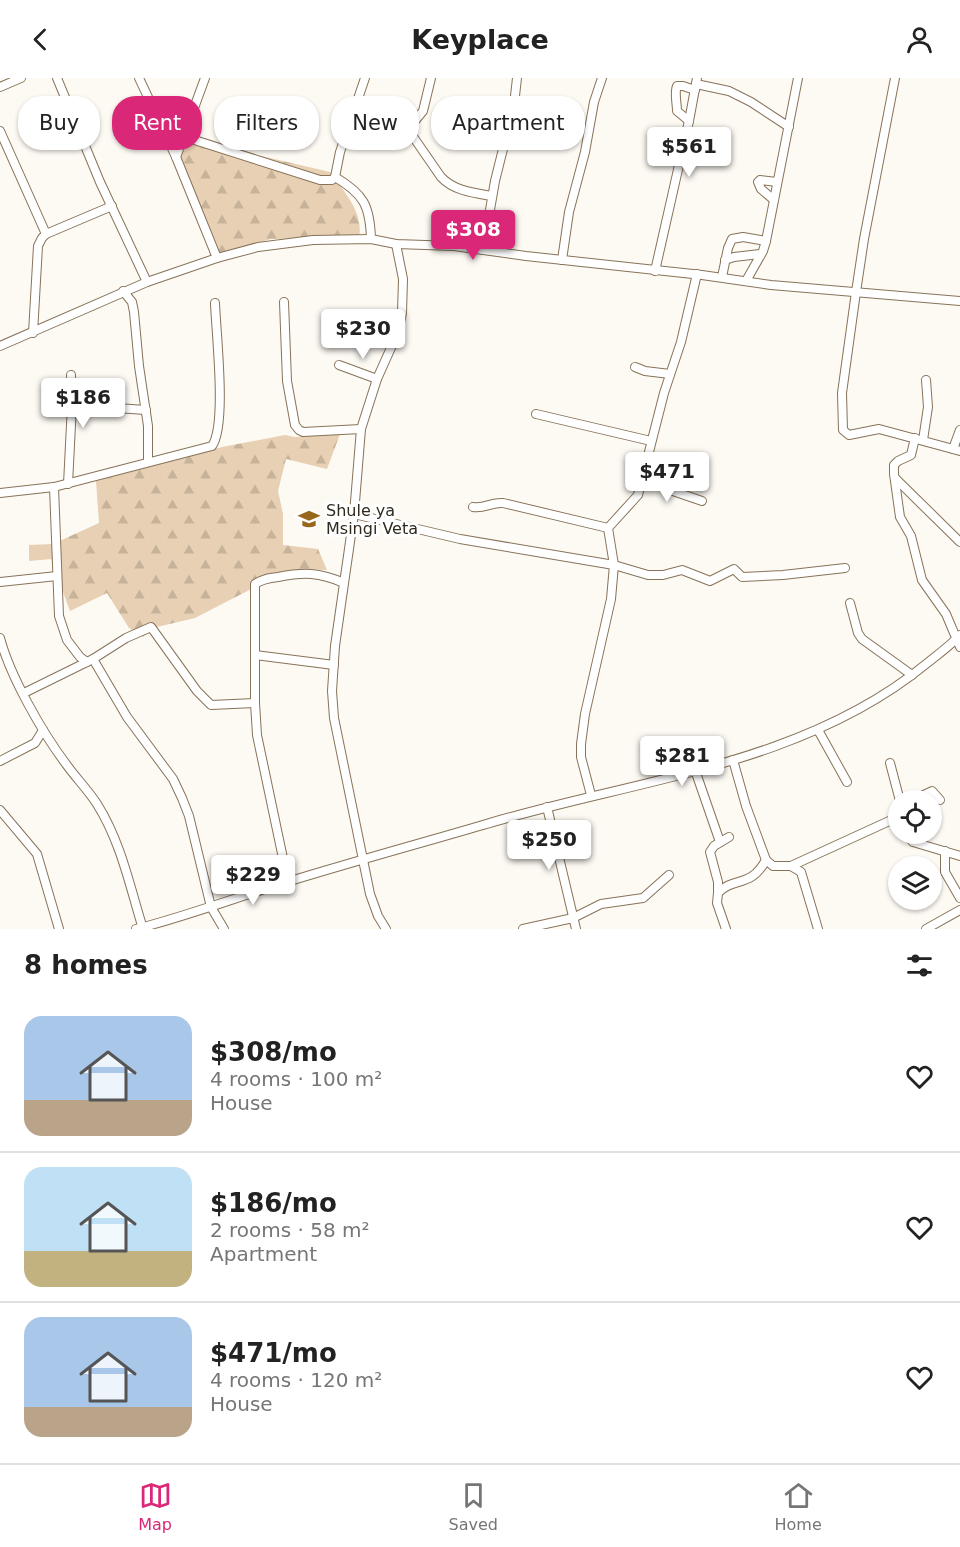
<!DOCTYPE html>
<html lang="en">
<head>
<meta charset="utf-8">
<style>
  :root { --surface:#fff; --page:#f2f2f2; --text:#222; --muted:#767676; --line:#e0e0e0; --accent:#db2777 }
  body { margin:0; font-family:"DejaVu Sans",sans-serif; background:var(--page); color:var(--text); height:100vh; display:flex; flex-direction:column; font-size:22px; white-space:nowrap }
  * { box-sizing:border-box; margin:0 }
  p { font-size:20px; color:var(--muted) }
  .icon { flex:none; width:33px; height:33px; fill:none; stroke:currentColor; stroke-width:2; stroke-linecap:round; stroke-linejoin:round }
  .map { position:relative; height:851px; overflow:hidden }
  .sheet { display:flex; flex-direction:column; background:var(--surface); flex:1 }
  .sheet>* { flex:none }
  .hud { position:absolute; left:18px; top:18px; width:600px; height:54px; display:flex; gap:12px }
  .controls { position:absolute; left:888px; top:712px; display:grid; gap:12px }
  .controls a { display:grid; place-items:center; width:54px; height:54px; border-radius:50%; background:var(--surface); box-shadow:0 2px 4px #0004; font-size:30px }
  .price { position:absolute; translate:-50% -51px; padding:0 14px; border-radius:6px; background:#fff; color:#222; font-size:20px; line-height:39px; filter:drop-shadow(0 2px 3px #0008) }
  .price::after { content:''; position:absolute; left:50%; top:36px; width:18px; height:14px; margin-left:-9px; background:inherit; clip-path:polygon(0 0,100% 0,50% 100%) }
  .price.on { background:var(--accent); color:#fff }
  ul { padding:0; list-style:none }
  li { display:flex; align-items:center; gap:18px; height:150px; padding:0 24px }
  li+li { border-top:2px solid var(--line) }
  li span { display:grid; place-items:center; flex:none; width:168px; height:120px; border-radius:18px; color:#555 }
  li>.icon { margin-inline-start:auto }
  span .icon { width:72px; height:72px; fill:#fffc; stroke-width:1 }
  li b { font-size:26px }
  h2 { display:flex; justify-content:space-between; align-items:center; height:72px; padding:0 24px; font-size:26px }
  .chip { padding:0 21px; border-radius:24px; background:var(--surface); box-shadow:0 2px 4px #0004; font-size:21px; line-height:54px }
  .chip.on { background:var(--accent); color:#fff }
  header { display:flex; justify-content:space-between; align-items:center; height:78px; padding:0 24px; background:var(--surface); font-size:27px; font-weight:700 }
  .menu { display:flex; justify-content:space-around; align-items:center; height:84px; border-top:2px solid var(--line); background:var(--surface); font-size:16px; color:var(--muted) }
  .menu a { display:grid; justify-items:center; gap:3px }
  .menu .on { color:var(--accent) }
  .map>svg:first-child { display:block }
  .forest { fill:url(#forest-firs) }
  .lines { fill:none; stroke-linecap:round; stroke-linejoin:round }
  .minor-casing { stroke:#877359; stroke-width:10 }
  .minor { stroke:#fff; stroke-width:8 }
  .labels { text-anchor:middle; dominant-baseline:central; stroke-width:6; stroke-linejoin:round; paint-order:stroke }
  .poi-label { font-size:16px; fill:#31291e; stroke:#fff; text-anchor:start }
</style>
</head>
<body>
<header><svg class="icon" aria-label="back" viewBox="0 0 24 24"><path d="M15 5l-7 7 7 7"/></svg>Keyplace<svg class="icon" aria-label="person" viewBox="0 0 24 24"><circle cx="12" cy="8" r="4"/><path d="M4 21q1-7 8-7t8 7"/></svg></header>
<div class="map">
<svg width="960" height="851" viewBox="0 0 960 851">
  <defs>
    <pattern id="forest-firs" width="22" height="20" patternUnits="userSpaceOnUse" patternTransform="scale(1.5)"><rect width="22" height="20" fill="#e7d0b4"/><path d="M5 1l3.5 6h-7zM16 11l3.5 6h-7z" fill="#c7b39a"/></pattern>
  </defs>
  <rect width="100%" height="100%" fill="#fdf9f3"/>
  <g class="forest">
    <path d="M 187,43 L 180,57 L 184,60 L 330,94 C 344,114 364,134 359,160 L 271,161 L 214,177 L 159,51 Z"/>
    <polygon points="340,356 327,391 286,381 278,413 283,436 283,467 318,471 327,492 306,491 257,508 195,540 157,549 143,559 129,550 107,515 70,533 51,481 29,483 29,467 53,466 99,445 96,403 222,369 285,357 295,359"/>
  </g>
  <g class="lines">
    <defs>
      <g id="minor">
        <polyline points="57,0 100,104 147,204"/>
        <polyline points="139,0 176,79 217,180"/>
        <polyline points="895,0 864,161 856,214 842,315 843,352 849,357 879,351 960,373"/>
        <polyline points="696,6 729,13 751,24 789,49"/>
        <polyline points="0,9 21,0"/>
        <path d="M 396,34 L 441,99 C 454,113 474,115 492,118"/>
        <path d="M 689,43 L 677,33 C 677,25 674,14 677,8 L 683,8 L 695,12"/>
        <polyline points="409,50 423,33 431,0"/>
        <path d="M 466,51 C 479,55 495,64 507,53"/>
        <polyline points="0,53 46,156"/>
        <polyline points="185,59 320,102 332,102 335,99 340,74 365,0"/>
        <polyline points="176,79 205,0"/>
        <path d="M 335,99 C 364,116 370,128 371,161"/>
        <polyline points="774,122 761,111 758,104 760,102 777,104"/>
        <polyline points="483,172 495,103 514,27 517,0"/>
        <polyline points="562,182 569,134 585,74 594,24 602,0"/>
        <polyline points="725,182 734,179 760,176"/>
        <polyline points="655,193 689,43 697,0"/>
        <polyline points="722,199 728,170 732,161 743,159 766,163"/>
        <polyline points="746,203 763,173 766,163 798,0"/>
        <polyline points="123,213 132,224 134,234 139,288 148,348 148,384"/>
        <polyline points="284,224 287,303 295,347 299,352 303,354 361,351"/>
        <polyline points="33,255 38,168 42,160 46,156 112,128"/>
        <polyline points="0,268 147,204 217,180 258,169 313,162 371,161 396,166 454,168 526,178 702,197 771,207 960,223"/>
        <polyline points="339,287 377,301"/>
        <polyline points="635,289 645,293 670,296"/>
        <polyline points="116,330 146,332"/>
        <polyline points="536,336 651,363"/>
        <polyline points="915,360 911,377 898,383 894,387 894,396 900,439 911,458 922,502 946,536 960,569"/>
        <polyline points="923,362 928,329 926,302"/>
        <polyline points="953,371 960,352"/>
        <polyline points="644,399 667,411 702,423"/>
        <polyline points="895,400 960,464"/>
        <polyline points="68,406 72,327 71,297"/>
        <polyline points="54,409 59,538 67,562 80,579 87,584"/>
        <path d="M 0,415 L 54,409 L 212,368 C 227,347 216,255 215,225"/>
        <path d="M 473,429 C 484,431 492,424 503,425 L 608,450"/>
        <polyline points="354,436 460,461 614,487 648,497 663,497 682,492 710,503 734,491 742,499 783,497 845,490"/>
        <polyline points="0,504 57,498"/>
        <polyline points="850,525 858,555 862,561 912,597"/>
        <path d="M 0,560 C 10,598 42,654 66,686 C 76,700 88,712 97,726 C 121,764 130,809 143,851"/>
        <polyline points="255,577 334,587"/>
        <polyline points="93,581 127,639 173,701 182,720 189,738 211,829 224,851"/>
        <polyline points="24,615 93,581 126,560 151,549 197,613 211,627 255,625"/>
        <polyline points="818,652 847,704"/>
        <polyline points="733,682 746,728 766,782 773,788 791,788 801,794 818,851"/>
        <polyline points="0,683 35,665 43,652"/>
        <polyline points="890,685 900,723"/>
        <polyline points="695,692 720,764"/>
        <polyline points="591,717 581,679 581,666 585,636 611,521 614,487 608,450 638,417 664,315 681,264 697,196"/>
        <polyline points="911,723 932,713 940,722"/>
        <polyline points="547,729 576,851"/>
        <polyline points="0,732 37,776 59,851"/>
        <polyline points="906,756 913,764 960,778"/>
        <polyline points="945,773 945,794 960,820"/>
        <polyline points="791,788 898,739"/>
        <path d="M 288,804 L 257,657 L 255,625 L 255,506 C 262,501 269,500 278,499 C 304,494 319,494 344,505"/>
        <polyline points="718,815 718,804 710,774 714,768 729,759"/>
        <path d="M 136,851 C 187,838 237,819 287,804 C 352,784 418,766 483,747 C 631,702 802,688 926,586 C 937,577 950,568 960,557"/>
        <polyline points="386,851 378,838 370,816 334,640 332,613 335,568 354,436 361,351 377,301 398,254 402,235 403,201 396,166"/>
        <polyline points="523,851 573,840 601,826 643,820 669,797"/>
        <path d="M 726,851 L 717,825 L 718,815 C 734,798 750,811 766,782"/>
        <polyline points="926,851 960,832"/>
      </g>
    </defs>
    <use href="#minor" class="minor-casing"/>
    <use href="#minor" class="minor"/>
  </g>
  <defs>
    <symbol id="school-bare" viewBox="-9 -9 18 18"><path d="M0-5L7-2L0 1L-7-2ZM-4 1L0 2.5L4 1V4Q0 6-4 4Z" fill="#986719" stroke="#fff" stroke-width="2.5" paint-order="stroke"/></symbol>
  </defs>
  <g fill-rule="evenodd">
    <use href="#school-bare" x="294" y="426" width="30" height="30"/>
  </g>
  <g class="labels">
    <g class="poi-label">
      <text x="326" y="432">Shule ya<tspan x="326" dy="18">Msingi Veta</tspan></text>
    </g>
  </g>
</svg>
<div class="controls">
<a><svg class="icon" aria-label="locate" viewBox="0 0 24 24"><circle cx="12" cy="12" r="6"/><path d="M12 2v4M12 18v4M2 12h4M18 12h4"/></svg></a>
<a><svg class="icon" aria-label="layers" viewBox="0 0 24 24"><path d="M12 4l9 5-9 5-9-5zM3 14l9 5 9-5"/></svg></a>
</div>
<b class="price" style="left:689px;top:100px">$561</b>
<b class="price on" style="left:473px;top:183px">$308</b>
<b class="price" style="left:363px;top:282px">$230</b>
<b class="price" style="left:83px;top:351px">$186</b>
<b class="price" style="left:667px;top:425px">$471</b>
<b class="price" style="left:682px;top:709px">$281</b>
<b class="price" style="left:549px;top:793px">$250</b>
<b class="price" style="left:253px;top:828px">$229</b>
<div class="hud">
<a class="chip">Buy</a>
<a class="chip on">Rent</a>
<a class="chip">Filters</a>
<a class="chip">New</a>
<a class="chip">Apartment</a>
</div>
</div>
<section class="sheet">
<h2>8 homes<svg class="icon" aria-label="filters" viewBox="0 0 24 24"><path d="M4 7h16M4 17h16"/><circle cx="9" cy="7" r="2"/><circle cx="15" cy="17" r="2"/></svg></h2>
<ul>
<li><span style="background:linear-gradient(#a9c7e8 70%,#b9a48a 0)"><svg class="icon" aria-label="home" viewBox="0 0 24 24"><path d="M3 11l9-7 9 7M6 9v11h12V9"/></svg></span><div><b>$308/mo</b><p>4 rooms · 100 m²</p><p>House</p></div><svg class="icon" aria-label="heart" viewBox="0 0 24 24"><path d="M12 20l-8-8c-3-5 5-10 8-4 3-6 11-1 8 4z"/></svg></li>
<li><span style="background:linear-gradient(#bfe0f5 70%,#c2b280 0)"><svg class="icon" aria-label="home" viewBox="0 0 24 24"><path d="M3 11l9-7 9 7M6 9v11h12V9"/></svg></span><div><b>$186/mo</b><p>2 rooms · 58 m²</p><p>Apartment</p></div><svg class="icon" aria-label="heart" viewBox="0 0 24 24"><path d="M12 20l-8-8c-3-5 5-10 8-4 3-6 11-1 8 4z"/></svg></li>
<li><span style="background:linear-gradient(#a9c7e8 75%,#b9a48a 0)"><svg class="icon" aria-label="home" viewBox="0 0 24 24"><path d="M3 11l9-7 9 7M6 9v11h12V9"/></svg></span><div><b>$471/mo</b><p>4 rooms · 120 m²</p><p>House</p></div><svg class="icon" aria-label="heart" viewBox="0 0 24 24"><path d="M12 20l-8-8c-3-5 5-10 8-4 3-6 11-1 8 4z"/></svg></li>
</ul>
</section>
<nav class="menu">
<a class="on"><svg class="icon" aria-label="map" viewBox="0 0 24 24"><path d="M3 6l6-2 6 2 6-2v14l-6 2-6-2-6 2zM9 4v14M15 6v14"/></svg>Map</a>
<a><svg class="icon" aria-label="saved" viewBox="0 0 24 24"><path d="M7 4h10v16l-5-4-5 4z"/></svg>Saved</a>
<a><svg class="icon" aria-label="home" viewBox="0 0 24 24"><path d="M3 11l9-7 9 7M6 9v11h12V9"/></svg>Home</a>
</nav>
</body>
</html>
